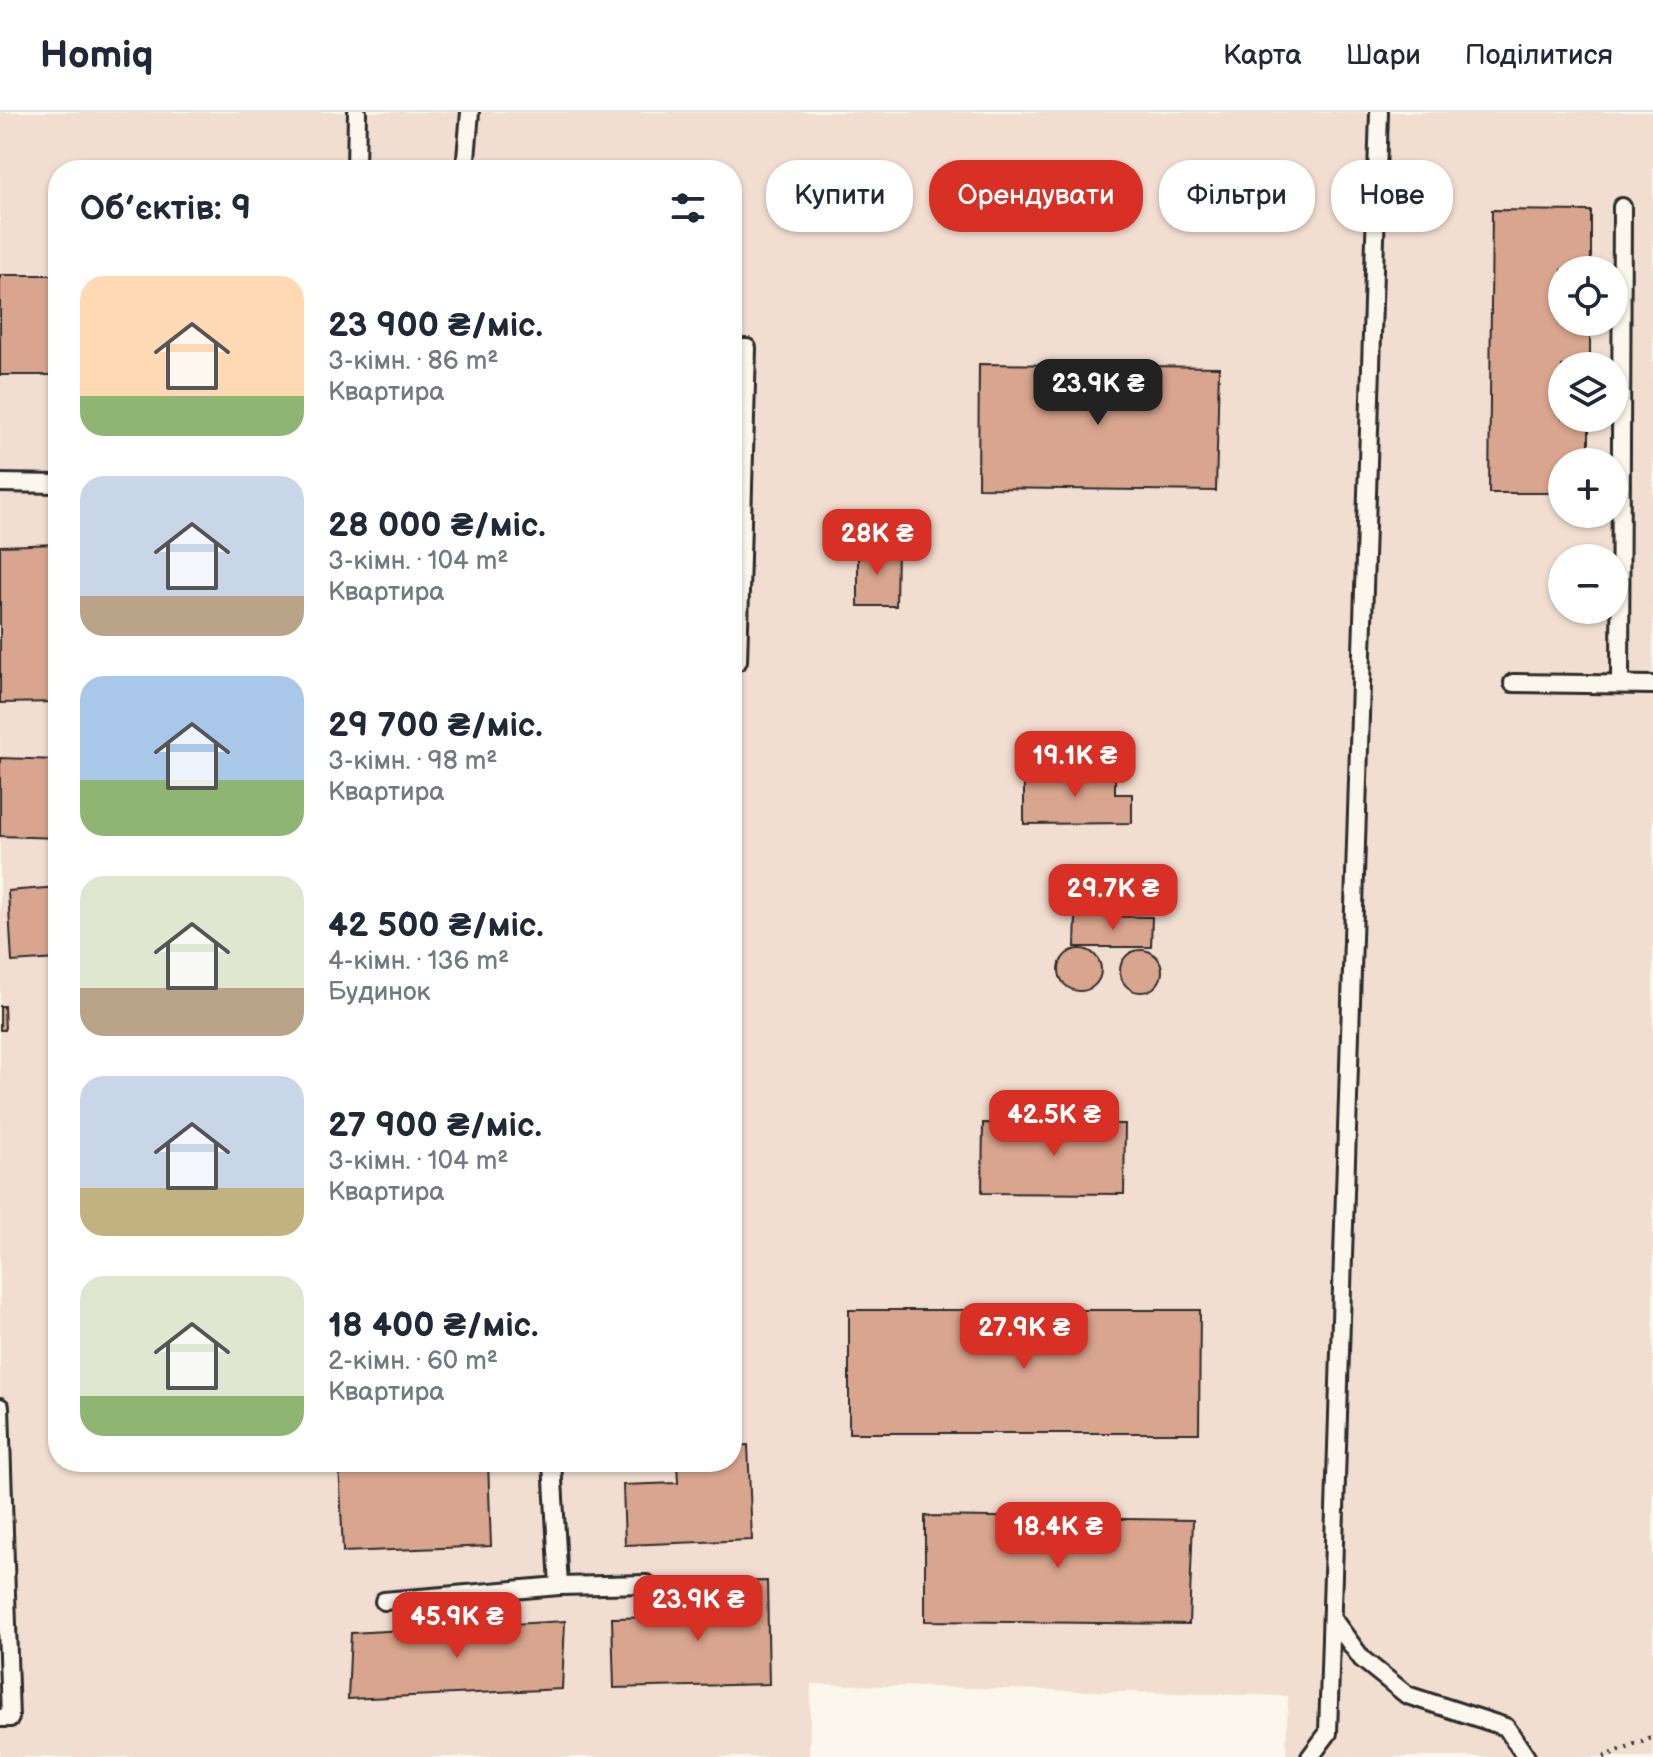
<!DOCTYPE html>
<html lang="uk">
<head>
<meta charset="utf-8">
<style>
  :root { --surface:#fff; --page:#f6f6f7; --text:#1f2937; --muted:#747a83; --line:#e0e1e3; --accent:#d93025 }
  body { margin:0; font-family:"Balsamiq Sans",sans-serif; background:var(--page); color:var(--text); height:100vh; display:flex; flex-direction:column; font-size:30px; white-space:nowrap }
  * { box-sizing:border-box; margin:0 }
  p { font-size:26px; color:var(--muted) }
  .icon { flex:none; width:44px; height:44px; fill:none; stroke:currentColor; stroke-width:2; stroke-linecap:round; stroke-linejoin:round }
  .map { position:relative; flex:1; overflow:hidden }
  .sheet { position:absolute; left:48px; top:48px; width:694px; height:1312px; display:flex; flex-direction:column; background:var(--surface); border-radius:32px; box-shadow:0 2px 6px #0004 }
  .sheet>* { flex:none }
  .hud { position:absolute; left:766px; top:48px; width:760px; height:72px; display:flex; gap:16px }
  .fabs { position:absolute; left:1548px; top:144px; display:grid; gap:16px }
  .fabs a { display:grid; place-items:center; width:80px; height:80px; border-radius:50%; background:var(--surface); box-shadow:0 2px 6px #0004; font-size:40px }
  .price { position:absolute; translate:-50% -68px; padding:0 18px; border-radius:16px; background:var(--accent); color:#fff; font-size:26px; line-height:52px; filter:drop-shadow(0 2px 4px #0008) }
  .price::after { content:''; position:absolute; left:50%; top:48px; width:24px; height:18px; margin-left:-12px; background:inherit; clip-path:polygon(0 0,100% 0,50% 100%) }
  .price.on { background:#222; color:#fff }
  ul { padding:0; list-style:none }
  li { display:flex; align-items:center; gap:24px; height:200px; padding:0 32px }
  li span { display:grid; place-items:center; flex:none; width:224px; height:160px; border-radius:24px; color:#555 }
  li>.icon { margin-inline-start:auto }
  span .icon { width:96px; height:96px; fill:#fffc; stroke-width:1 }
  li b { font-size:34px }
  h2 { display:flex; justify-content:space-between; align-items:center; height:96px; padding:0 32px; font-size:34px }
  .tag { padding:0 28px; border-radius:32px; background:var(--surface); box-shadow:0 2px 6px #0004; font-size:28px; line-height:72px }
  .tag.on { background:var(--accent); color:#fff }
  header { display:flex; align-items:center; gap:48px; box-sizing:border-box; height:112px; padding:0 40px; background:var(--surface); border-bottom:2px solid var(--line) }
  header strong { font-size:38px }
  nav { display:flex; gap:44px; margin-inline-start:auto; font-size:28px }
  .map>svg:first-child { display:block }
  .built { fill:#f1ded0; fill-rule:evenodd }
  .building { fill:#d9a58e; stroke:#2b2b2b; stroke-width:2 }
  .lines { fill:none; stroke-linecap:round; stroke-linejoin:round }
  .service-casing { stroke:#2b2b2b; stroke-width:22 }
  .path { stroke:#2b2b2b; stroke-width:5; stroke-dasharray:2 6; stroke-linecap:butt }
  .service { stroke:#fbf7ec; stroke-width:16 }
</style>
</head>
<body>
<header>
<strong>Homiq</strong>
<nav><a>Карта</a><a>Шари</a><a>Поділитися</a></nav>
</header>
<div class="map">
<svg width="1653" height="1645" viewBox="0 0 1653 1645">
  <rect width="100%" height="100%" fill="#fbf7ec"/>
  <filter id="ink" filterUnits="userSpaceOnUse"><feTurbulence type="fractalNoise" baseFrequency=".0125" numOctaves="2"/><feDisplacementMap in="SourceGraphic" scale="16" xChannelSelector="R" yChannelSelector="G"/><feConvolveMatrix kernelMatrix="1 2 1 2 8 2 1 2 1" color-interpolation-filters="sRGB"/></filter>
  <g filter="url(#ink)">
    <path class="built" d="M 0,0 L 1653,0 L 1653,1645 L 1286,1645 L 1288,1584 L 811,1572 L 809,1645 L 0,1645 ZM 58,58 L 732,58 L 732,1350 L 58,1350 ZM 1562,158 L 1614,158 L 1614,210 L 1562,210 ZM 1562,254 L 1614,254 L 1614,306 L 1562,306 ZM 1562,350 L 1614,350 L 1614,402 L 1562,402 ZM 1562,446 L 1614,446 L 1614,498 L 1562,498 Z"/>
    <g class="building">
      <polygon points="1492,98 1591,99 1591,158 1562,158 1562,210 1590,210 1590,254 1562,254 1562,306 1589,306 1589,350 1562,350 1562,381 1489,381"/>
      <rect x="0" y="163" width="58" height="100"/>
      <polygon points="979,252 1219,255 1216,379 978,376"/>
      <polygon points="58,432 58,590 0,591 0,434"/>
      <polygon points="858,436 897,437 896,494 858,494"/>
      <polygon points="0,646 58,648 58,726 0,724"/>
      <polygon points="1024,661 1115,661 1115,682 1132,682 1132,711 1024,712"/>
      <polygon points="58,775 58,847 12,850 8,779"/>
      <polygon points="1076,804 1152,805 1151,835 1075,835"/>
      <circle cx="1080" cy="858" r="21"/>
      <circle cx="1141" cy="859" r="21"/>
      <polygon points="0,894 4,894 5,918 0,918"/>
      <polygon points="983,1011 1125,1012 1124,1082 982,1081"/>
      <polygon points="849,1198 1200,1198 1199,1321 849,1321"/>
      <polygon points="748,1333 752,1428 625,1433 623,1373 678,1371 677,1350 732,1350 732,1334"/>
      <polygon points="339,1350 488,1350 491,1434 343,1440"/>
      <polygon points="925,1404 1193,1408 1189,1512 925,1509"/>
      <polygon points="767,1469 769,1572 614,1576 612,1506 708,1504 706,1470"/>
      <polygon points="565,1509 562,1577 348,1587 351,1521"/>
    </g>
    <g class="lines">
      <defs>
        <g id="service">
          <polyline points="356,58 357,0"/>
          <polyline points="465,58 470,0"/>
          <polyline points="732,236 747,236 738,549 732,549"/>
          <polyline points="0,371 58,372"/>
          <polyline points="1513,571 1653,573"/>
          <polyline points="1620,572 1622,95"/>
          <polyline points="0,1295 10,1606 0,1606"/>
          <polyline points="559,1474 647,1472"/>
          <polyline points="384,1489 559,1474 552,1350"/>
          <polyline points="1332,1506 1362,1547 1407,1583 1506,1615 1526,1645"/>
          <polyline points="1310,1645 1328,1621 1379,0"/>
        </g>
      </defs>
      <use href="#service" class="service-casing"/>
      <polyline class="path" points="1604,1645 1653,1625"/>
      <use href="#service" class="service"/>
    </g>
  </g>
</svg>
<div class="fabs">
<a><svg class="icon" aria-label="locate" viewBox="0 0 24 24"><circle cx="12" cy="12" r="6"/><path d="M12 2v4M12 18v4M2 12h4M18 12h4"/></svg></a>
<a><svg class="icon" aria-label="layers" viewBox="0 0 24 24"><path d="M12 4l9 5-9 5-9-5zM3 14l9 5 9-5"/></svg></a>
<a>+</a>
<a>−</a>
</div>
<b class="price on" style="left:1098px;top:315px">23.9K ₴</b>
<b class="price" style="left:877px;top:465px">28K ₴</b>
<b class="price" style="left:1075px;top:687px">19.1K ₴</b>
<b class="price" style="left:1113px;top:820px">29.7K ₴</b>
<b class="price" style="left:1054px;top:1046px">42.5K ₴</b>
<b class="price" style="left:1024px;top:1259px">27.9K ₴</b>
<b class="price" style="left:1058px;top:1458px">18.4K ₴</b>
<b class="price" style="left:698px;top:1531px">23.9K ₴</b>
<b class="price" style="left:457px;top:1548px">45.9K ₴</b>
<div class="hud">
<a class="tag">Купити</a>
<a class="tag on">Орендувати</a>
<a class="tag">Фільтри</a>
<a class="tag">Нове</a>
</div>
<section class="sheet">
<h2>Об’єктів: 9<svg class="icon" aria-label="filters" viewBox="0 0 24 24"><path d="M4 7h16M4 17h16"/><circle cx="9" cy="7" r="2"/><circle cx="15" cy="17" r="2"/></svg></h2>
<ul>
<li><span style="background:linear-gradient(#ffd9b3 75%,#8fb573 0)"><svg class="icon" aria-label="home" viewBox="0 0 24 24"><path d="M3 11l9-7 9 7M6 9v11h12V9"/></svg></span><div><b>23 900 ₴/міс.</b><p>3-кімн. · 86 m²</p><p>Квартира</p></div></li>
<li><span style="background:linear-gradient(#c9d6e8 75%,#b9a48a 0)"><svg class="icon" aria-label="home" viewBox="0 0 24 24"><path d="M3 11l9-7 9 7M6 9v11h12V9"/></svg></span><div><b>28 000 ₴/міс.</b><p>3-кімн. · 104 m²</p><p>Квартира</p></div></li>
<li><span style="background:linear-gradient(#a9c7e8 65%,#8fb573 0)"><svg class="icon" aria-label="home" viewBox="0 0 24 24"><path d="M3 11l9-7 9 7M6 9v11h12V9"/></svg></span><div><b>29 700 ₴/міс.</b><p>3-кімн. · 98 m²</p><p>Квартира</p></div></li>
<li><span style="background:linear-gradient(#dfe7d0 70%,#b9a48a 0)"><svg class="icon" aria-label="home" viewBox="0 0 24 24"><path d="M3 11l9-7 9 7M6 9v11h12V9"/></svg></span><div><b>42 500 ₴/міс.</b><p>4-кімн. · 136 m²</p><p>Будинок</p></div></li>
<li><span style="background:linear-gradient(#c9d6e8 70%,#c2b280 0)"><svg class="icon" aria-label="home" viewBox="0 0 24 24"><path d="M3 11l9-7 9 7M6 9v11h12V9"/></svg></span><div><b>27 900 ₴/міс.</b><p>3-кімн. · 104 m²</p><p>Квартира</p></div></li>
<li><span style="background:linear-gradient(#dfe7d0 75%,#8fb573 0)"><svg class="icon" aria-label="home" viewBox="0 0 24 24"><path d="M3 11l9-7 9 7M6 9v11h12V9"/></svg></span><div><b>18 400 ₴/міс.</b><p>2-кімн. · 60 m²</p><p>Квартира</p></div></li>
</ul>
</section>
</div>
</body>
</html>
